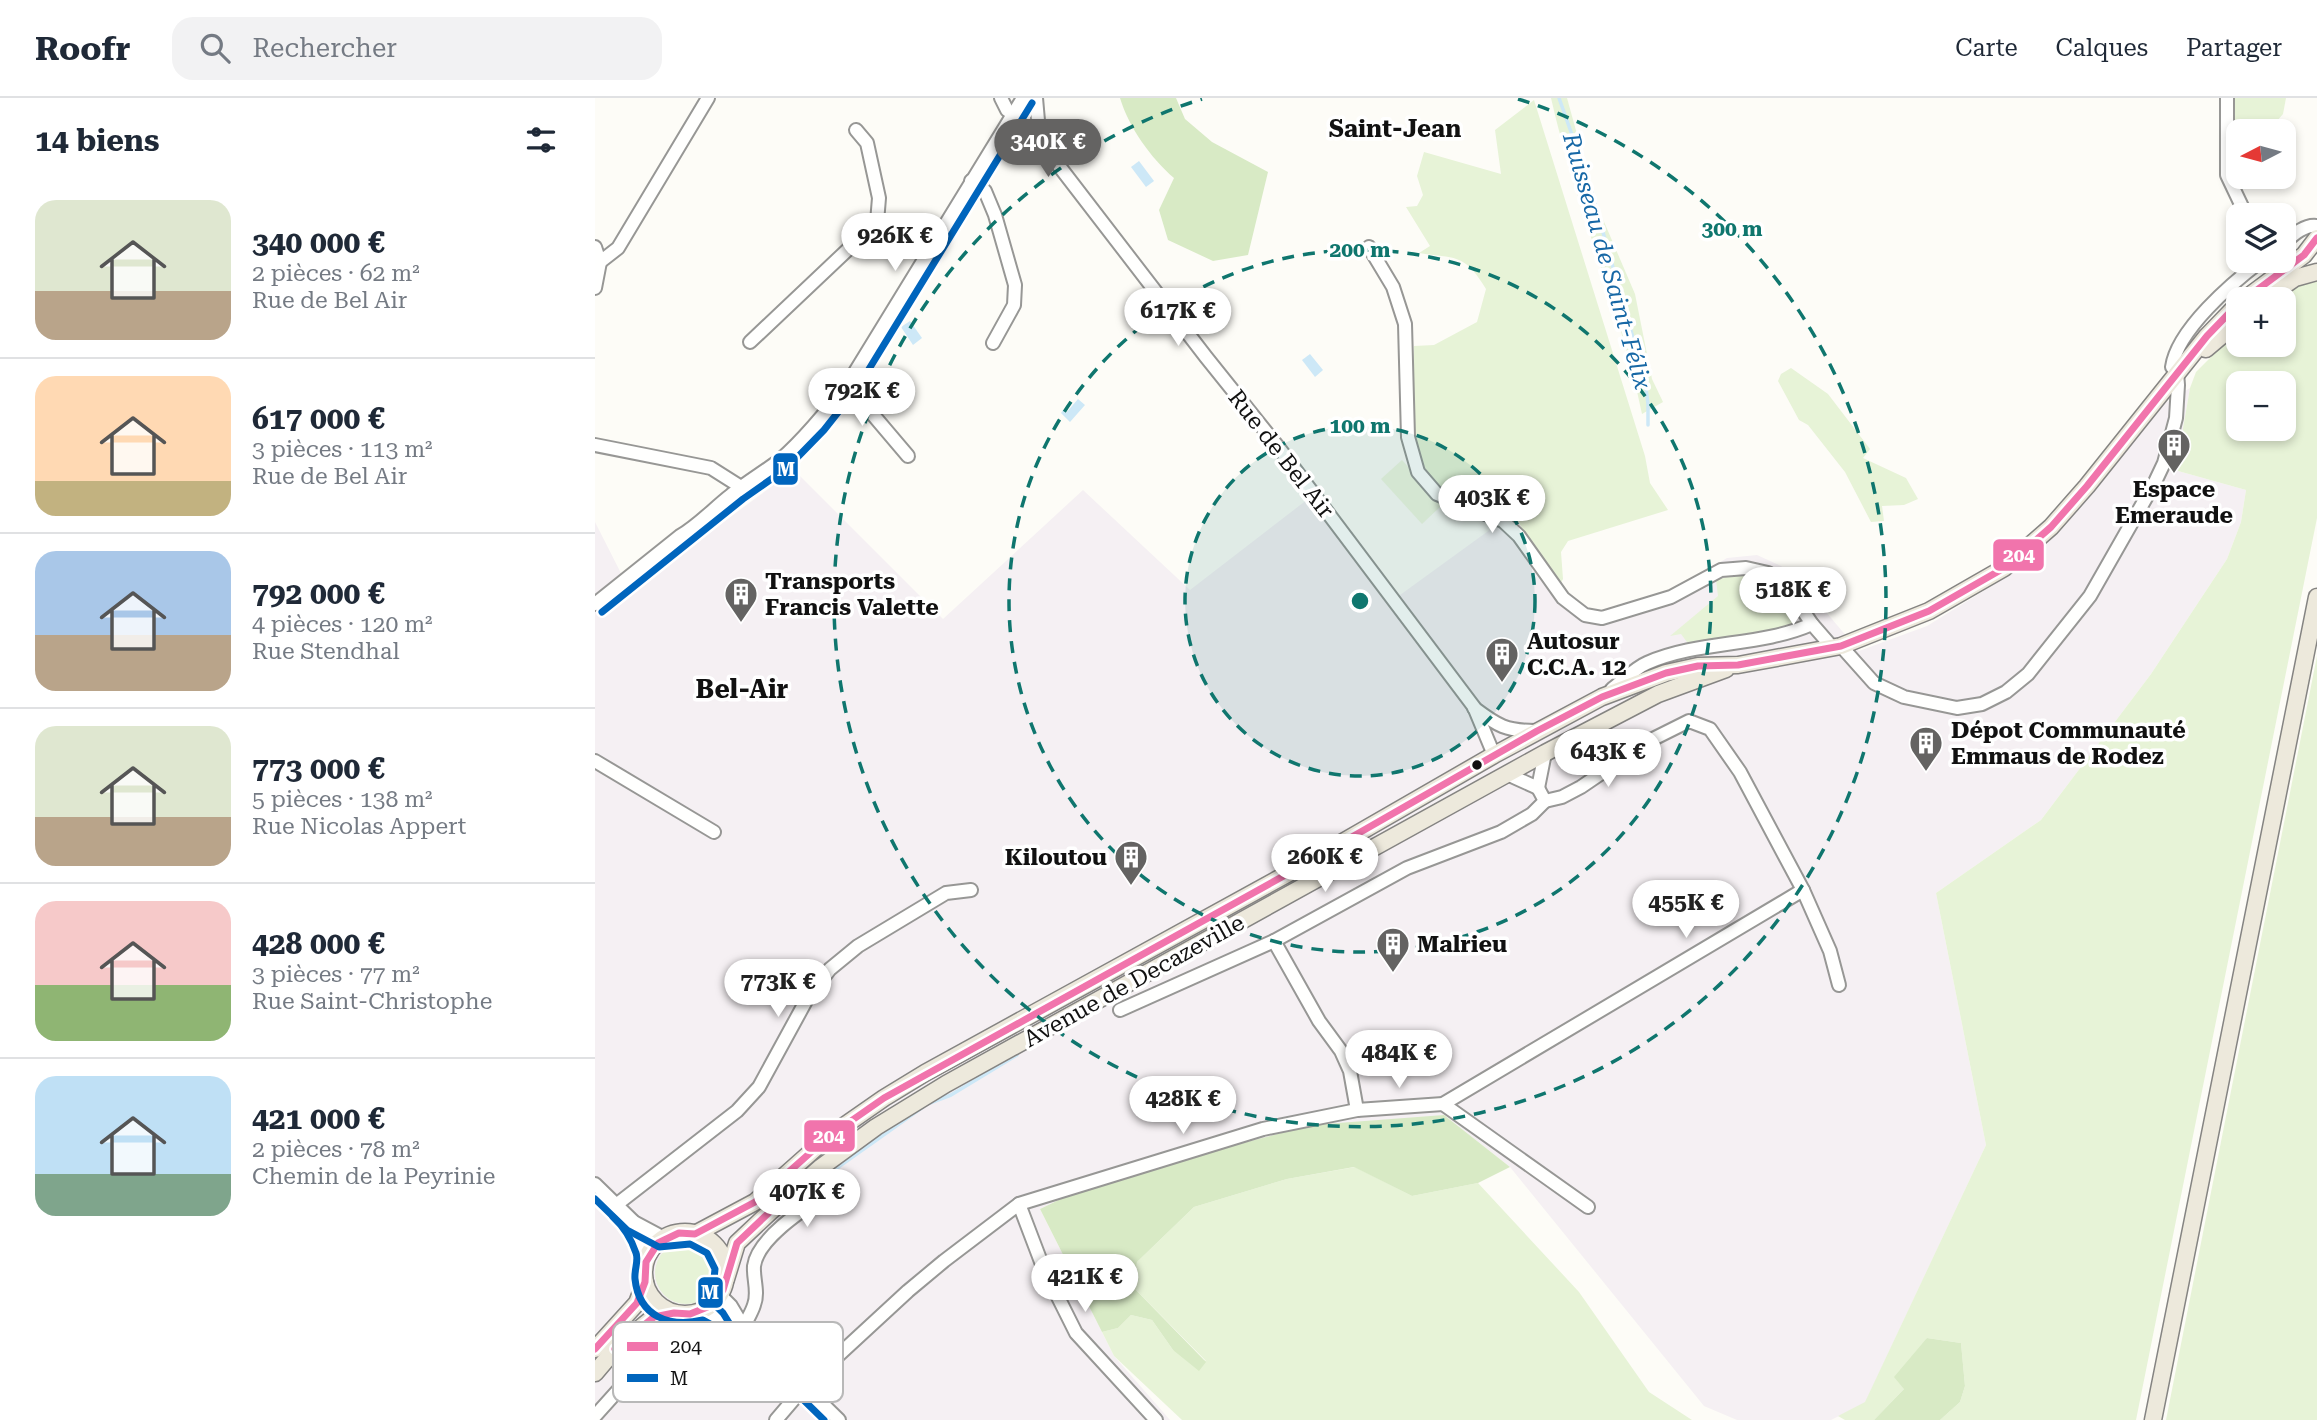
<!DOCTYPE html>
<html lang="fr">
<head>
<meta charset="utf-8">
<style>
  :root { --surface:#fff; --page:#f2f2f3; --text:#1f2937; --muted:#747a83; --line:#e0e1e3; --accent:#646362 }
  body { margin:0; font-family:"Roboto Serif",serif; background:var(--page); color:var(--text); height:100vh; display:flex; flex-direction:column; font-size:26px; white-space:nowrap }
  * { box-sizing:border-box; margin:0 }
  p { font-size:23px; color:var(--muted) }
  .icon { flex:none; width:38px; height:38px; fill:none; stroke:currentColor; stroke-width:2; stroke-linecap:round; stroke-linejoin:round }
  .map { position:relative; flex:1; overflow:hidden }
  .drawer { display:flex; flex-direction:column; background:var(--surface); width:595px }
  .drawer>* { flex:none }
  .needle { width:46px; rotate:264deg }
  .buttons { position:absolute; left:1631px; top:21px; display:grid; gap:14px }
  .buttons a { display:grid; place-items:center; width:70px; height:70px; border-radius:14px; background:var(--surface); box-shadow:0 4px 10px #0003; font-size:35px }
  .price { position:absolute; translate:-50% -60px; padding:0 16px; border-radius:24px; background:#fff; color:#222; font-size:23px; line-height:46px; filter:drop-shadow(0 2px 4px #0008) }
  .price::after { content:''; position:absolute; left:50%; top:42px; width:21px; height:16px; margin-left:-10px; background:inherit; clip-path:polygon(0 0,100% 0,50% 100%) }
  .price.on { background:var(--accent); color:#fff }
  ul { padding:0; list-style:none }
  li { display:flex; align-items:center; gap:21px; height:175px; padding:0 35px }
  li+li { border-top:2px solid var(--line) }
  li span { display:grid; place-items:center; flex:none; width:196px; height:140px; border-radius:21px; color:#555 }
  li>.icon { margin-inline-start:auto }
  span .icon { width:84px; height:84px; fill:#fffc; stroke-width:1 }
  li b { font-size:30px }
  h2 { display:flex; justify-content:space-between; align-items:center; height:84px; padding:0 35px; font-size:30px }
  header { display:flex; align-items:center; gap:42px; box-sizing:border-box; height:98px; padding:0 35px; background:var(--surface); border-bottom:2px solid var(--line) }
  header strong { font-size:33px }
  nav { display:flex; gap:38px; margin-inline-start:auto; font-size:24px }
  .search { width:490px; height:63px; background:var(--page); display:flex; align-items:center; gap:18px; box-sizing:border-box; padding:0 24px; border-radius:21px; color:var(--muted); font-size:26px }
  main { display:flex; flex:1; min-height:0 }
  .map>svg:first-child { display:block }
  .industrial { fill:#f5f0f3 }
  .green { fill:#e7f3d7; fill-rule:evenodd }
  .forest { fill:#d8eac5 }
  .pitch { fill:#f0f6e1 }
  .water { fill:#cde8f7 }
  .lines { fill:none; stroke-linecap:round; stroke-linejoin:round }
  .stream { stroke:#cde8f7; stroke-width:3.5 }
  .minor-casing { stroke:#979795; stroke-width:16 }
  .major-casing { stroke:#858482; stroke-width:19 }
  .minor { stroke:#fffffe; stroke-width:12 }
  .major { stroke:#ede9dc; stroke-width:16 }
  .bus-1-casing { stroke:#fff; stroke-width:12 }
  .bus-2-casing { stroke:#fff; stroke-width:12 }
  .bus-1 { stroke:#f174ac; stroke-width:7 }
  .bus-2 { stroke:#0065bd; stroke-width:7 }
  .ring { fill:none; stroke:#0f766e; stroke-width:3.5; stroke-dasharray:12 9 }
  .bus-dot { fill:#111; stroke:#fff; stroke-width:2.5 }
  .labels { text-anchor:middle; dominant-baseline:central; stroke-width:7; stroke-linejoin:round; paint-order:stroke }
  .street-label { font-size:23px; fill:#111; stroke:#fff }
  .poi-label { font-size:23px; font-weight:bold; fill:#111; stroke:#fff; text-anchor:start }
  .neighbourhood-label { font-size:24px; font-weight:bold; fill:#111; stroke:#fff }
  .water-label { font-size:24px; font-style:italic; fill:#1768a6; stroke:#fff }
  .quarter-label { font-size:26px; font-weight:bold; fill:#111; stroke:#fff }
  .key { fill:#fff; stroke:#b8b8b8; stroke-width:2 }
  .key-label { font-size:19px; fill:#111 }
  .centre { fill:#0f766e; stroke:#fff; stroke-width:3.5 }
  .ring-label { font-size:21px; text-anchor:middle; font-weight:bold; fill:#0f766e; stroke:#fff; stroke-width:7; stroke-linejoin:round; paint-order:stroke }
  .line-badge { stroke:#fff; stroke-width:2.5 }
  .badge-label { font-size:19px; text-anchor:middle; font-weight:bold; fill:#fff }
</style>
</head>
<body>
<header>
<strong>Roofr</strong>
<div class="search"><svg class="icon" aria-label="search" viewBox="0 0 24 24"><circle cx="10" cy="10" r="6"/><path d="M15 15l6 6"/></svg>Rechercher</div>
<nav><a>Carte</a><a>Calques</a><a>Partager</a></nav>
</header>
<main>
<section class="drawer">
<h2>14 biens<svg class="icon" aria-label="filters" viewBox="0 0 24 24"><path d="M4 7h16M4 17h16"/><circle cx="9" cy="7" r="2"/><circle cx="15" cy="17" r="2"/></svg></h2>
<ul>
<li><span style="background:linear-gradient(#dfe7d0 65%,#b9a48a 0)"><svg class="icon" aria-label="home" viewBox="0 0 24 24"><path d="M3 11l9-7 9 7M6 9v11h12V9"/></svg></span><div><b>340 000 €</b><p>2 pièces · 62 m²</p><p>Rue de Bel Air</p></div></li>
<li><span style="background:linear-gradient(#ffd9b3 75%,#c2b280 0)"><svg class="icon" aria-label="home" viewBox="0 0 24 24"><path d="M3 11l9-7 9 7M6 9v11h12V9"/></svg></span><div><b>617 000 €</b><p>3 pièces · 113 m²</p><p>Rue de Bel Air</p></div></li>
<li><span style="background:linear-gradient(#a9c7e8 60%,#b9a48a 0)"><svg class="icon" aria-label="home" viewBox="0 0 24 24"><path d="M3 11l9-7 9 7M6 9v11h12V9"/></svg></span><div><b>792 000 €</b><p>4 pièces · 120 m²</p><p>Rue Stendhal</p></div></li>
<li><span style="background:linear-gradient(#dfe7d0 65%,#b9a48a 0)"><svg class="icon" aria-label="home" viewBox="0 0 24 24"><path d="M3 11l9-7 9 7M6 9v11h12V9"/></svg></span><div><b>773 000 €</b><p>5 pièces · 138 m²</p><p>Rue Nicolas Appert</p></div></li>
<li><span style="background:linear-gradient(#f6c9c9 60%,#8fb573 0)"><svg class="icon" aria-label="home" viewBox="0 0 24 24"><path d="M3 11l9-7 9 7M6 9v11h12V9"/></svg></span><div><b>428 000 €</b><p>3 pièces · 77 m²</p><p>Rue Saint-Christophe</p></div></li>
<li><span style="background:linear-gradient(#bfe0f5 70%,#7fa58c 0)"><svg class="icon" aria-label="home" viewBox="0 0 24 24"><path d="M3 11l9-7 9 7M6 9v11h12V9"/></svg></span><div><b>421 000 €</b><p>2 pièces · 78 m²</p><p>Chemin de la Peyrinie</p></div></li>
</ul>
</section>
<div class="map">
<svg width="1722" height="1322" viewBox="0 0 1722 1322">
  <rect width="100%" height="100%" fill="#fdfcf7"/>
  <polygon class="industrial" points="1595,290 1587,336 1576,371 1651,392 1646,424 1632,461 1556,576 1446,722 1341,795 1391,1047 1270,1305 1236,1322 1142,1322 1109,1308 915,1069 849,1017 625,1051 474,1097 445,1111 519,1258 575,1322 0,1322 0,424 35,493 199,372 348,521 488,392 595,492 713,401 794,505 918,415 963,490 982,509 1006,516 1069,497 1132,460 1162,457 1186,468 1209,488 1264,553 1332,528 1411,479 1469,429 1565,308"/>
  <g class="green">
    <path d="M 956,0 L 972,0 L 1001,105 L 1040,196 L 1057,281 L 1068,304 L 1047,316 C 1025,209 980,107 956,0 Z"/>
    <polygon points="1635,0 1691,0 1688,16 1673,33 1643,33 1643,79 1646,79 1647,82 1638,91"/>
    <path d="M 939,2 L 1050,358 L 1055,385 L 1073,412 L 973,443 L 966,454 L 968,481 L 963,490 L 918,415 L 847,389 L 835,379 L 826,363 L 820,337 L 817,313 L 819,248 L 839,247 L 882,224 L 891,191 C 869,155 862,161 824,155 L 835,148 L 811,109 L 822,108 L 828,97 L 822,78 L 829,54 L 906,76 L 900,32 Z"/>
    <path d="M 1722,180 L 1722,420 L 1541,1322 L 1345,1322 L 1365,1304 L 1370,1288 L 1366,1245 L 1332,1240 L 1309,1291 L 1279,1322 L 1250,1322 L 1243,1318 L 1270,1304 L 1391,1047 L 1341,795 L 1446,722 L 1556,576 L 1632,461 L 1646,424 L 1651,392 L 1576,371 L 1587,336 L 1595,290 L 1601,274 L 1643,232 L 1643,247 L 1689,247 L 1689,201 L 1682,201 L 1701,188 ZM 1643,285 L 1689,285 L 1689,331 L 1643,331 Z"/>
    <polygon points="1196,270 1233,296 1275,351 1268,360 1311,380 1323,401 1309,407 1287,408 1289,423 1276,424 1250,374 1213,327 1204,322 1183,283 1186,276"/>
    <path d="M 1143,476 C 1171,478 1200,493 1199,525 L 1180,532 L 1101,547 L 1095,548 L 1086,536 L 1075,538 L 1123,498 L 1121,482 Z"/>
    <polygon points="1722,558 1722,1322 1571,1322"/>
    <polygon points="760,1069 817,1098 883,1085 984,1194 1054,1294 1097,1322 587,1322 519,1258 507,1234 523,1230 536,1217 557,1222 578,1252 611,1263 539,1190 542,1164 599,1109 692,1081"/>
    <circle cx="91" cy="1175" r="31"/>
  </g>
  <g class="forest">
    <path d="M 525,0 L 581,0 L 590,21 L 617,44 L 673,74 L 653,157 L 618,163 L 573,142 L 564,112 L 579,80 C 556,60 534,30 525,0 Z"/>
    <polygon points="849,1017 915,1069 883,1085 817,1098 759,1069 692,1081 599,1109 542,1164 539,1190 611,1264 604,1273 578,1252 557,1222 536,1217 523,1230 507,1234 445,1111 474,1097 625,1051 717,1027"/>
    <polygon points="1332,1240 1366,1245 1370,1288 1365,1304 1345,1322 1279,1322 1309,1291 1299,1279"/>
  </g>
  <polygon class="pitch" points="807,362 847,407 827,426 786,381"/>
  <g class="water">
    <polygon points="544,63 559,83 551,89 536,69"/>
    <polygon points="315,223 327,240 318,247 306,229"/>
    <polygon points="715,256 728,272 720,279 707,262"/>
    <polygon points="483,301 490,307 475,324 466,315 468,312 471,315"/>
  </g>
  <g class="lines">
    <g class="stream">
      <polyline points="964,0 994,85 1050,282 1053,306 1053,327"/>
      <polyline points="335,1005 356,997 422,957"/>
      <polyline points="232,1077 328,1009"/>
    </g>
    <defs>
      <g id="minor">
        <polyline points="406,0 412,12 444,34 441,0"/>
        <polyline points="1632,0 1632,77 1651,117"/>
        <polyline points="444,34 461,64 611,259 684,350 879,609 899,657"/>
        <polyline points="376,83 390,93 400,117 420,187 419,207 398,245"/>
        <polygon points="296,128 312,129 333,153 325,153 304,146"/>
        <path d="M 1689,145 C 1698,137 1710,126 1722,128"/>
        <polyline points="0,149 5,164 0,190"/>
        <polyline points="774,149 798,189 810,226 813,339 823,374 842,396 908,423 924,438 968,500 990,517 1007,520 1076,499 1126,472 1151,470 1173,475 1190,486 1217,526 1237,549"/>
        <polyline points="5,164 23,150 113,0"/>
        <polyline points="155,244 282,124 284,100 272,45 261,32"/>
        <polyline points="254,284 257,292 313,358"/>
        <polyline points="0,347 116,370 146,389"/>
        <path d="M 0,506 L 85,438 C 104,427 119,410 136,397 C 152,384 169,374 185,362 C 211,339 233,312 254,284 L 428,0"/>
        <path d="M 1246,548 L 1279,585 L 1309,599 L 1362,610 L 1387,606 L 1411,594 L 1433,576 L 1495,498 L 1560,384 L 1569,365 L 1581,320 L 1583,287 L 1582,274 L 1577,269 C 1582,232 1637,185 1666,163"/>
        <path d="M 1017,591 C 1028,583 1040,570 1052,565 C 1104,542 1165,549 1217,526"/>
        <path d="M 879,610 C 903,628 911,633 941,633"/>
        <polyline points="0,663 119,734"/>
        <polyline points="912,676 943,690 950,655"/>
        <polyline points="1208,792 1235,853 1244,887"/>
        <polyline points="679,843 724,923 746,953 755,973 762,1012"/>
        <polyline points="525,912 679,843 812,770 906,734 937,716 950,703"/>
        <polyline points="848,1006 993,1109"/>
        <polyline points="0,1086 39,1124 69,1140"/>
        <polyline points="424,1106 448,1169 481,1235 561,1322"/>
        <polyline points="21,1107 142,1013 164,989 212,901 235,871 263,848 351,795 376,792"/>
        <polyline points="39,1124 54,1157"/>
        <polyline points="125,1197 136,1208 148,1228 244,1322"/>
        <polyline points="109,1212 148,1228"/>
        <path d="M 0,1318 L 62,1249 L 126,1245 L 146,1237 C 149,1225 156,1217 159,1207 C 164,1194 158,1181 159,1168 C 163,1136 225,1101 250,1083"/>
        <polyline points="181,1322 210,1288 313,1193 349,1163 424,1106 668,1031 762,1012 848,1006 1208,792 1145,674 1115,631 1094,623 1052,644 986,689 967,699 950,703 943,690"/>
      </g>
      <g id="major">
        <polyline points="1650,201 1709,157 1722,140"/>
        <polyline points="1670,201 1700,180 1722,174"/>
        <polyline points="1611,251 1643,224"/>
        <circle cx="90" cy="1175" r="41"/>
        <polyline points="100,1136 160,1104 233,1039 289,1000 330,975 694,775 899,657 1007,599 1071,575 1103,568 1143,567 1246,548 1334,513 1409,470 1456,429 1492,388 1612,238 1643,206"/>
        <polyline points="131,1181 142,1145 176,1113 225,1070 281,1029 351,986 950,655 1063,596 1131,571"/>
        <polyline points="0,1251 42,1205 50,1184"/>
        <polyline points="0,1275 22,1249 59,1219 79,1215"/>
        <polyline points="1558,1322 1722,499"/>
      </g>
    </defs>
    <use href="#minor" class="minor-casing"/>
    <use href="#major" class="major-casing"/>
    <use href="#minor" class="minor"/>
    <use href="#major" class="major"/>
    <defs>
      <g id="bus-1">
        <polyline points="1650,201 1709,157 1722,140"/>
        <polyline points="0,1251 42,1205 50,1184 51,1164 63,1145 84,1135 100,1136 160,1104 233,1039 289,1000 694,775 942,633 1007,599 1071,575 1103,568 1143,567 1246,548 1334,513 1409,470 1456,429 1492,388 1612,238 1643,206"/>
        <polyline points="20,1251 59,1219 79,1215 95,1216 115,1208 128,1192 142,1145 183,1106"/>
      </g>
      <g id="bus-2">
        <polyline points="7,514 148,401 192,370 229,332 263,289 437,5"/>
        <polyline points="0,1101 32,1132 64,1149 95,1146 112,1155 120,1171 119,1181 115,1196 116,1203 128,1215 141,1236 229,1322"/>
        <path d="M 18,1119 C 29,1129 36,1140 41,1155 C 44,1162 39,1172 40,1181 C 44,1219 75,1230 108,1222 L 150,1245"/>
      </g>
    </defs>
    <use href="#bus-1" class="bus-1-casing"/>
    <use href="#bus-2" class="bus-2-casing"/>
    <use href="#bus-1" class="bus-1"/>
    <use href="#bus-2" class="bus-2"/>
  </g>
  <circle cx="765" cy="503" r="175" fill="#0f766e" fill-opacity=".12"/>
  <g class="ring">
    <circle cx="765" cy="503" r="175"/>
    <circle cx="765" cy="503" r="351"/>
    <path d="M923 1A526 526 0 1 1 607 1"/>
  </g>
  <defs>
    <symbol id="building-pin" viewBox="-11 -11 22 30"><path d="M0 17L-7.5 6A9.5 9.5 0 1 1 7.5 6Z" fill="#646362" stroke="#fff"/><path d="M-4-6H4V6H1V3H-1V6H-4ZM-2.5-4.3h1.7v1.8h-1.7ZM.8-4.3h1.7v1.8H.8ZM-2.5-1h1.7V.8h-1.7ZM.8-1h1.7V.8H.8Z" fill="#fff"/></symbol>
  </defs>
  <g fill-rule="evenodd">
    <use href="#building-pin" x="1560" y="328" width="38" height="52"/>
    <use href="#building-pin" x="127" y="477" width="38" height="52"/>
    <use href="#building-pin" x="888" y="537" width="38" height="52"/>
    <use href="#building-pin" x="1312" y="626" width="38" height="52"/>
    <use href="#building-pin" x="517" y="740" width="38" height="52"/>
    <use href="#building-pin" x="779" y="827" width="38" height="52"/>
  </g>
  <circle class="bus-dot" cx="882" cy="667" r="6"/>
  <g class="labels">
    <g class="street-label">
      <text transform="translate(686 356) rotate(52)">Rue de Bel Air</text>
      <text transform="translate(539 883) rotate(-29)">Avenue de Decazeville</text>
    </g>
    <g class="poi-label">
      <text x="1579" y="391" text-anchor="middle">Espace<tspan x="1579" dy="26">Emeraude</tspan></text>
      <text x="170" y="483">Transports<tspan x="170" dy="26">Francis Valette</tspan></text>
      <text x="932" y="543">Autosur<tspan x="932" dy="26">C.C.A. 12</tspan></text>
      <text x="1356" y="632">Dépot Communauté<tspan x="1356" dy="26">Emmaus de Rodez</tspan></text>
      <text x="512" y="759" text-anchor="end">Kiloutou</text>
      <text x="822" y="846">Malrieu</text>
    </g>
    <g class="neighbourhood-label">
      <text x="800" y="31">Saint-Jean</text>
    </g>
    <g class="water-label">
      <text transform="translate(1012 163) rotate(74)">Ruisseau de Saint-Félix</text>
    </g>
    <g class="quarter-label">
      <text x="147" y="591">Bel-Air</text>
    </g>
  </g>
  <rect x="18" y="1224" width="230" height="80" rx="10" class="key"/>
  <rect x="32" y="1244" width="31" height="9" fill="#f174ac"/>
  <rect x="32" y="1276" width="31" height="8" fill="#0065bd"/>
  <g class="key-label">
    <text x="75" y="1255">204</text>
    <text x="75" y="1287">M</text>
  </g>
  <circle cx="765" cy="503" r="10" class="centre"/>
  <g class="ring-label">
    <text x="1137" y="138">300 m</text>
    <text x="765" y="159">200 m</text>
    <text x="765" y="335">100 m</text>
  </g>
  <g class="line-badge">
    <rect x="177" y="354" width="27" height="34" rx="7" fill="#0065bd"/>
    <rect x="1397" y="440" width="53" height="34" rx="7" fill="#f174ac"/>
    <rect x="208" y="1021" width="53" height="34" rx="7" fill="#f174ac"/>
    <rect x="102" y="1178" width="27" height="33" rx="7" fill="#0065bd"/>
  </g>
  <g class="badge-label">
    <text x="191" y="378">M</text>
    <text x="1424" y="464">204</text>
    <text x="234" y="1045">204</text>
    <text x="115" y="1201">M</text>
  </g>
</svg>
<div class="buttons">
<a><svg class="needle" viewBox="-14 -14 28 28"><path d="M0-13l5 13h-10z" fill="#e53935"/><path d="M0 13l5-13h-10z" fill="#747a83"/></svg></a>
<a><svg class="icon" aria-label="layers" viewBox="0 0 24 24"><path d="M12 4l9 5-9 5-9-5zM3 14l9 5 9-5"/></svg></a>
<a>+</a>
<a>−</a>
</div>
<b class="price on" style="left:453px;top:81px">340K €</b>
<b class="price" style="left:300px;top:175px">926K €</b>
<b class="price" style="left:583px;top:250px">617K €</b>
<b class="price" style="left:267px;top:330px">792K €</b>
<b class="price" style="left:897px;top:437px">403K €</b>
<b class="price" style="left:1198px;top:529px">518K €</b>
<b class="price" style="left:1013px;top:691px">643K €</b>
<b class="price" style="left:730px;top:796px">260K €</b>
<b class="price" style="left:1091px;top:842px">455K €</b>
<b class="price" style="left:183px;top:921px">773K €</b>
<b class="price" style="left:804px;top:992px">484K €</b>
<b class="price" style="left:588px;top:1038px">428K €</b>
<b class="price" style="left:212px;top:1131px">407K €</b>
<b class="price" style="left:490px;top:1216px">421K €</b>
</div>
</main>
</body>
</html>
